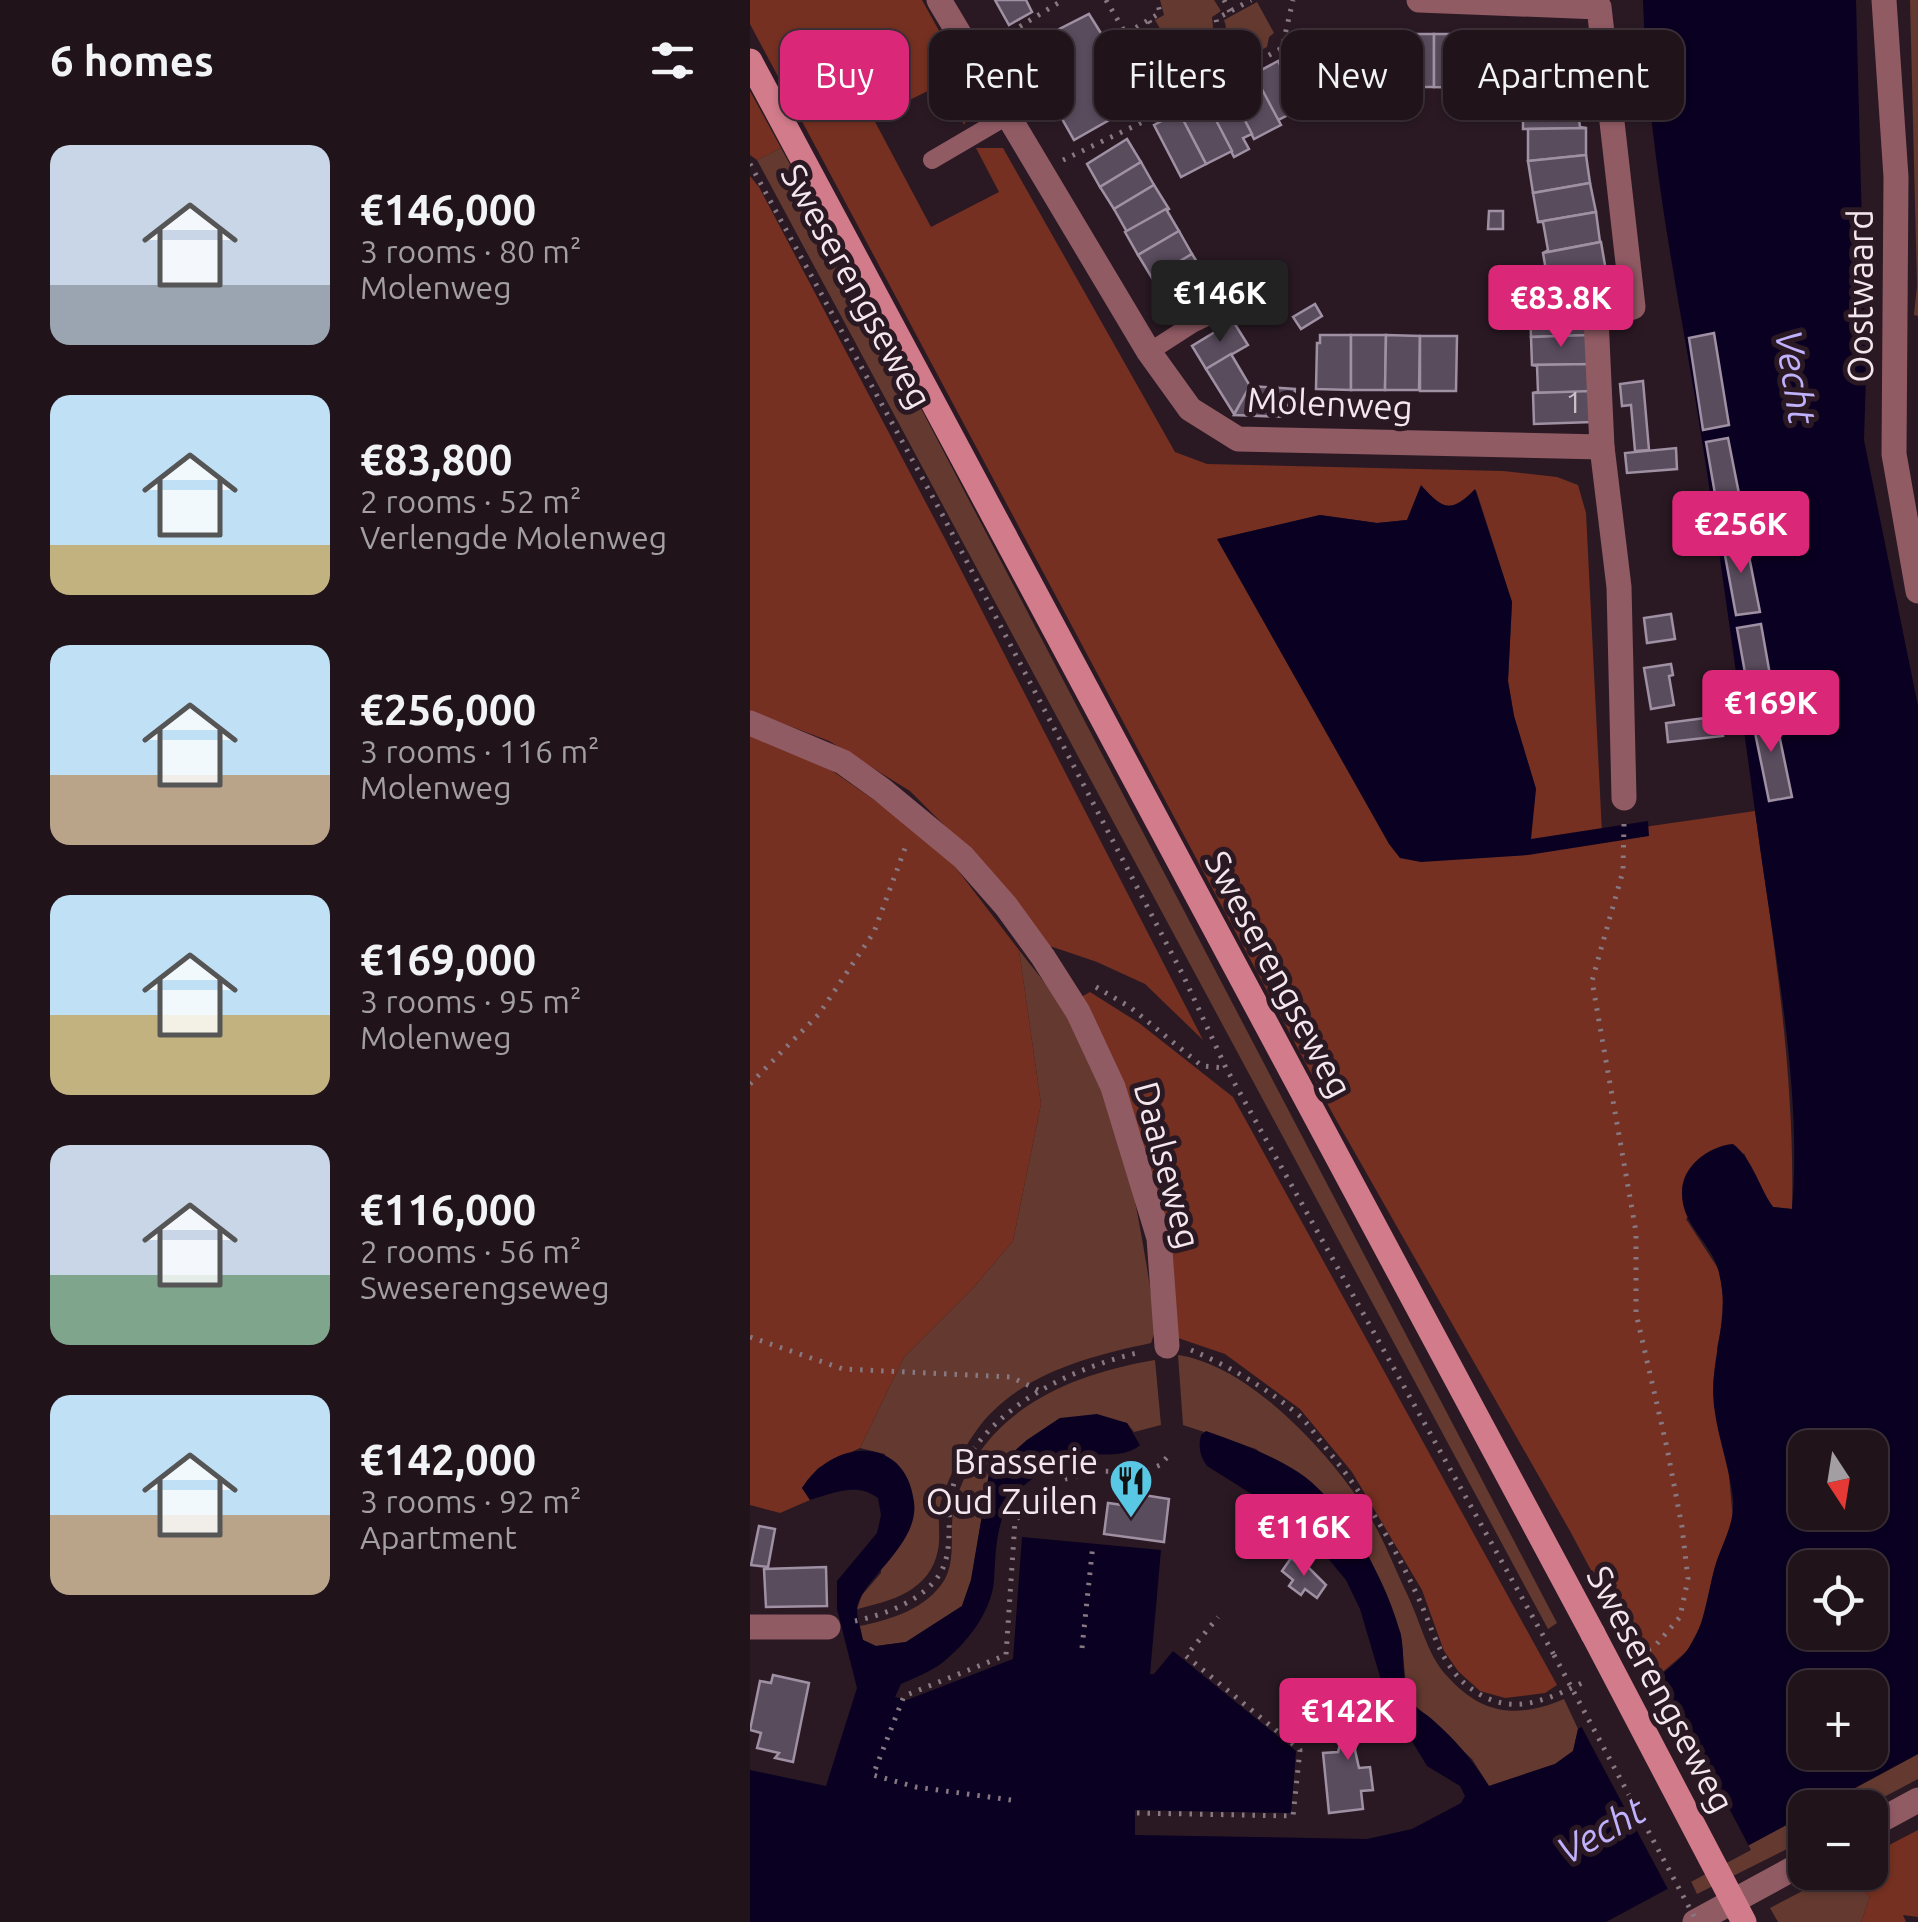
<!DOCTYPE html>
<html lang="en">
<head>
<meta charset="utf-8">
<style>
  :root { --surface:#20131a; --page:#281c23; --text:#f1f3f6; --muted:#a29ea2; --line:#3d3239; --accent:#db2777 }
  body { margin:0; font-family:Ubuntu,sans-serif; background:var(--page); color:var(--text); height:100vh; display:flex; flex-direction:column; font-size:38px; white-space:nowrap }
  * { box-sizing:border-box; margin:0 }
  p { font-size:32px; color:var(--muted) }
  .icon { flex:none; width:55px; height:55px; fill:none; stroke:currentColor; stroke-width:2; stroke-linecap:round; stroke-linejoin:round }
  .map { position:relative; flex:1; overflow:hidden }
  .panel { display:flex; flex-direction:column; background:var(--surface); width:750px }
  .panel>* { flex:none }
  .hud { position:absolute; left:30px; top:30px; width:950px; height:90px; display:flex; gap:20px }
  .needle { width:65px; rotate:168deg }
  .controls { position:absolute; left:1038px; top:1430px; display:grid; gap:20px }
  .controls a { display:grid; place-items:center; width:100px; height:100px; border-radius:20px; background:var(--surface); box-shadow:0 2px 8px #0004,0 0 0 2px var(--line); font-size:50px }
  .price { position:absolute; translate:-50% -85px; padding:0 22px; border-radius:10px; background:var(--accent); color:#fff; font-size:32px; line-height:65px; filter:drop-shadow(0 2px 5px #0008) }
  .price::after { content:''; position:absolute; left:50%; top:60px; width:30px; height:22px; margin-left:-15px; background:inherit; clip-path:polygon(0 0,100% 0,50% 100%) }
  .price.current { background:#222; color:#fff }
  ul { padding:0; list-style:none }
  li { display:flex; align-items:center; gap:30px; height:250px; padding:0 50px }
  li span { display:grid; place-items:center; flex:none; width:280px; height:200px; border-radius:20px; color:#555 }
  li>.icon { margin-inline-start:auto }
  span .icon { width:120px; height:120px; fill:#fffc; stroke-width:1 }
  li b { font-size:42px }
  h2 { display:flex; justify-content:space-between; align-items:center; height:120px; padding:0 50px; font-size:42px }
  .tag { padding:0 35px; border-radius:20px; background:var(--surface); box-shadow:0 2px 8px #0004,0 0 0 2px var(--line); font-size:35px; line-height:90px }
  .tag.current { background:var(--accent); color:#fff }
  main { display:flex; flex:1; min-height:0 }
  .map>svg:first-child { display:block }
  .green { fill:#643a30 }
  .forest { fill:#753021; fill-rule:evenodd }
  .water { fill:#0a0022; fill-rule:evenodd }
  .pier { fill:#2a1923 }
  .building { fill:#594c5d; stroke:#9f90a3; stroke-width:2.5 }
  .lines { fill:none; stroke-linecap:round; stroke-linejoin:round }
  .path { stroke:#877881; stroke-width:5; stroke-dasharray:2.5 8; stroke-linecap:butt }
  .service { stroke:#915b64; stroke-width:18 }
  .minor { stroke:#915b64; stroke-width:25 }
  .secondary { stroke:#d27b8b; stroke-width:25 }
  .path-bridge { stroke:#877881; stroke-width:5; stroke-dasharray:2.5 8; stroke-linecap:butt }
  .secondary-bridge { stroke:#d27b8b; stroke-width:25 }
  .labels { text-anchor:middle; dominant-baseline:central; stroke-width:10; stroke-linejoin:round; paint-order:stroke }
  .number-label { font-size:30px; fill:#ccc0c9 }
  .street-label { font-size:35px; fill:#f3e7ed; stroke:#2a1923 }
  .poi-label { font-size:35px; fill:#f3e7ed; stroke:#2a1923; text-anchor:end }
  .water-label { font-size:38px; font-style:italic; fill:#c0b1fc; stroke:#2a1923 }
</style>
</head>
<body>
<main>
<section class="panel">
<h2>6 homes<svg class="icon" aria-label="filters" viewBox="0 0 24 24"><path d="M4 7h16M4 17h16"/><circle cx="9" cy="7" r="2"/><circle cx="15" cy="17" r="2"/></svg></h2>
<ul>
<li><span style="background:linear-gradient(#c9d6e8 70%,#9aa5b1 0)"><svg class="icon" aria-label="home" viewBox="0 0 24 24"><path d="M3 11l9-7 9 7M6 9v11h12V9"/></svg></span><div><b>€146,000</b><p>3 rooms · 80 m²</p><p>Molenweg</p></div></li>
<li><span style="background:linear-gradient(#bfe0f5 75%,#c2b280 0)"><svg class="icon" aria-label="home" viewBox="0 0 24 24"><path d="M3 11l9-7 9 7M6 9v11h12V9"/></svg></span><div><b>€83,800</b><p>2 rooms · 52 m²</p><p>Verlengde Molenweg</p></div></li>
<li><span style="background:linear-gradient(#bfe0f5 65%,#b9a48a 0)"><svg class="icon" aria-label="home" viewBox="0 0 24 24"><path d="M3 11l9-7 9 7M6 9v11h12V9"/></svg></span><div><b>€256,000</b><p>3 rooms · 116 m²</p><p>Molenweg</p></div></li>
<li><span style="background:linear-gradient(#bfe0f5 60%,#c2b280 0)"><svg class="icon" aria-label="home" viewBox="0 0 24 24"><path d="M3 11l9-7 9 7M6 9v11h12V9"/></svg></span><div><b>€169,000</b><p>3 rooms · 95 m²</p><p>Molenweg</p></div></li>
<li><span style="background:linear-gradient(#c9d6e8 65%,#7fa58c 0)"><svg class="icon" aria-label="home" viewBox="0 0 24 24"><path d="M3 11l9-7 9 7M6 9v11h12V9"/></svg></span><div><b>€116,000</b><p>2 rooms · 56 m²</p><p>Sweserengseweg</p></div></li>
<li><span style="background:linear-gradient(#bfe0f5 60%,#b9a48a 0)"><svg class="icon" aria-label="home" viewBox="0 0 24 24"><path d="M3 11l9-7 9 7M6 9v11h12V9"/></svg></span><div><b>€142,000</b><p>3 rooms · 92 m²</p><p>Apartment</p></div></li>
</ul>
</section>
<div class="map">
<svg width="1168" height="1922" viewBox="0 0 1168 1922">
  <rect width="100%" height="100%" fill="#2a1923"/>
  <g class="green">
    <polygon points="410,0 464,0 471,11 462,17 464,37 453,48 442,51 427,36 417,41 405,20 414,15"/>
    <polygon points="1160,0 1168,0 1168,316 1164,315 1167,286"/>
    <path d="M 507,2 L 524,33 L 519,37 L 517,47 L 474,70 L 464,53 C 477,44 479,35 474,20 Z"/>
    <path d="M 423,48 C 432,60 442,61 455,57 L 465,75 L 422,99 L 401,62 Z"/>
    <polygon points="31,148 110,292 807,1623 798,1629 7,160"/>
    <path d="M 269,950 C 284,970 302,990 315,1011 C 373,1101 391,1224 406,1328 L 401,1343 C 345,1355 284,1370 242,1412 C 221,1432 198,1476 190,1505 C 187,1519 191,1535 188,1550 C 180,1591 141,1601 107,1609 L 112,1595 L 131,1573 L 135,1454 L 110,1448 L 154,1357 L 223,1288 L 263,1241 L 291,1104 Z"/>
    <path d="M 428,1355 C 499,1365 580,1453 617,1512 C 633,1537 644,1567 657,1594 C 670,1620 677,1655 697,1676 C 732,1715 767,1719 814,1699 L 828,1729 L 823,1751 L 805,1764 L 739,1786 L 722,1759 L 662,1703 L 656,1685 L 651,1634 L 619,1557 L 506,1449 L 433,1425 Z"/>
    <path d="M 405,1360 L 411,1425 L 384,1432 L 377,1423 L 310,1418 L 277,1440 L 239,1474 L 221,1580 L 212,1606 L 156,1642 L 126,1646 L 113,1640 L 110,1626 C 142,1619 177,1609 195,1579 C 207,1557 198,1527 205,1503 C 233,1411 317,1375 405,1360 Z"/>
    <polygon points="1168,1754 1168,1779 1115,1807 1069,1808"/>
    <polygon points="1055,1815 1055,1840 947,1894 939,1877"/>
    <polygon points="1087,1873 1095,1873 1120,1897 1111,1922 1028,1922 1020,1908"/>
  </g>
  <g class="forest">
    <path d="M 0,0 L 172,0 L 218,83 L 223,109 L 214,125 L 192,84 L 123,118 L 181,227 L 249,192 L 226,148 L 253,148 L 425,452 L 457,464 L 753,471 L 807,477 L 828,485 L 836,513 L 852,833 L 1005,811 C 1024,943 1045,1075 1042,1209 L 1023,1207 L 1009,1186 L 994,1153 L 936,1219 L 969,1270 L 975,1310 L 967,1348 L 983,1519 L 965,1567 L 951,1625 L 937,1651 L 901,1682 L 820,1531 L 584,1116 L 0,24 ZM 671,486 C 696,511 699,512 726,490 L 762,602 L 758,681 L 764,716 L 786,789 L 650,858 L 468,539 L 570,515 L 627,523 L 657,520 Z"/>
    <polygon points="0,91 31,148 7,160 0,155"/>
    <polygon points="0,176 9,187 194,537 453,1040 395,984 347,962 291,943 251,882 160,791 79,741 0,711"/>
    <polygon points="0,734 61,756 163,827 203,864 269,950 291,1104 263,1241 223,1288 154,1357 110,1448 68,1468 52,1488 60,1500 30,1513 0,1505"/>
    <polygon points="340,992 389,1023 483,1097 807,1685 795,1693 755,1698 730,1691 708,1671 694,1651 672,1590 602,1472 550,1409 475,1354 428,1338 331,997"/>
    <polygon points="1168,1830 1168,1917 1153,1915 1156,1922 1111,1922 1120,1897 1095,1873 1120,1872 1120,1855"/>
  </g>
  <g class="water">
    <path d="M 893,0 L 1106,0 L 1116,376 L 1114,440 L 1168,706 L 1168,1754 L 1069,1807 L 1055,1808 L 1055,1815 L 856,1922 L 0,1922 L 0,1770 L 76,1786 L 107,1688 L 87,1609 L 87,1581 L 127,1533 L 131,1515 L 128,1498 C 107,1482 84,1493 60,1500 L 52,1488 C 83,1438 156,1434 164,1502 C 170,1545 109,1581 107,1609 C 107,1618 111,1631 113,1640 L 126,1646 L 156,1642 L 212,1606 L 221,1580 L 239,1474 L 277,1440 L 310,1418 L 347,1414 L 377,1423 L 390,1445 C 374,1459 352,1452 332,1456 C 311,1461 279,1477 266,1494 C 245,1519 246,1551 244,1581 C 241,1613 216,1644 192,1663 C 180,1672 164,1678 151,1684 L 145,1697 L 157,1700 L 263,1659 L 272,1537 L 411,1550 L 400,1674 L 404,1674 L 423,1651 L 546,1751 L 541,1813 L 385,1810 L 385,1835 L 617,1839 L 662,1829 L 711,1803 L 715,1796 L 710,1786 L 677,1766 L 654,1728 L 631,1680 L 610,1609 L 596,1580 L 571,1550 L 516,1503 L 457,1466 C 450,1456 448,1447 451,1435 L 456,1431 C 488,1442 519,1454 548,1472 C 594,1502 636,1580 650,1632 C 656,1654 650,1681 661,1701 C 666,1709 677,1714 684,1721 C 706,1740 723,1761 739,1786 L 805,1764 L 823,1751 L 828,1729 C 858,1710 918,1676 938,1649 C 957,1622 957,1592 966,1563 C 974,1540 985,1522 983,1498 C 979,1463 964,1428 963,1393 C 963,1351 980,1314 969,1273 C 962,1242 931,1226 932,1192 C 932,1166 959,1146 983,1144 C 1002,1158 1009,1187 1023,1207 L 1042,1209 C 1052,1097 1027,966 1011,855 C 990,702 970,549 945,397 C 922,264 897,136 893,0 ZM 1055,1448 L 1120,1448 L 1120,1512 L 1055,1512 ZM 1055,1568 L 1120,1568 L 1120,1632 L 1055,1632 ZM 1055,1688 L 1120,1688 L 1120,1752 L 1055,1752 Z"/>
    <path d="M 671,485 C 693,510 701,514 725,489 L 762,602 L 758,681 L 764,716 L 786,789 L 781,839 L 898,821 L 899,836 L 778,855 L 671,862 L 650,858 L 639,844 L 467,539 L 570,515 L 627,523 L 657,520 Z"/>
  </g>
  <polygon class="pier" points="906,1670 1001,1850 920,1893 829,1722"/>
  <g class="building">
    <polygon points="245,0 276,0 282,12 259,25"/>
    <polygon points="339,14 379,78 376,79 387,100 373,108 375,111 324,140 272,48"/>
    <polygon points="545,33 573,33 573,81 538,80 531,66 545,58"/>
    <polygon points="573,33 601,34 601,92 573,92"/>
    <polygon points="601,34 628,34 629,92 601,92"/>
    <polygon points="628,34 656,34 656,87 630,87 629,92"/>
    <rect x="656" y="34" width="28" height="53"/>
    <polygon points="684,34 713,34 713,88 684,87"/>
    <polygon points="779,37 826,37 826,41 831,41 831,57 826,57 826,68 768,68 779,67"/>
    <polygon points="528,61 552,108 528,120 502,75"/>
    <polygon points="768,68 826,68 826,98 767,97"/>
    <polygon points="506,78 531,125 504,139 480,92"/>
    <polygon points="480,92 502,134 493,138 499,149 484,157 457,104"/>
    <polygon points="767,97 826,98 830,127 836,128 773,129 773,98"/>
    <polygon points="455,99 482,151 456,164 429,112"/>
    <polygon points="429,112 456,164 431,177 404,125"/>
    <polygon points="836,128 836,155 778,161 778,129"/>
    <polygon points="377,139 391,162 350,187 337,164"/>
    <polygon points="836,155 840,183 783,193 778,161"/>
    <polygon points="391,162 404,185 364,209 350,187"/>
    <polygon points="840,183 846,212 788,222 783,193"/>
    <polygon points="404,185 419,209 377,232 364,209"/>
    <polygon points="416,209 429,231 388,255 375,232"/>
    <polygon points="739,211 753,211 753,229 738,229"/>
    <polygon points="846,212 850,242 793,253 798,250 793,222 788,222"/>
    <polygon points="429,231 442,254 402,278 388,255"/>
    <polygon points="851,242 856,271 798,282 793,253"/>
    <polygon points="442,254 456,276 415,301 402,278"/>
    <polygon points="855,271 860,302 802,308 798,282"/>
    <polygon points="456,276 470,299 430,324 415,301"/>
    <polygon points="565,304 572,316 551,329 543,317"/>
    <polygon points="838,306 839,335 781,337 780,309"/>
    <polygon points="483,321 498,345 456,369 442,346"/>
    <polygon points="964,333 979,425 953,430 939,338"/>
    <polygon points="570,335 601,335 601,390 566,389 567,343 570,343"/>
    <polygon points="601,335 636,335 635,390 601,390"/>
    <polygon points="636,335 670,336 669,390 635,390"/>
    <polygon points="839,335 840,364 782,365 781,337"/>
    <polygon points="670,336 707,336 706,391 670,391"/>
    <polygon points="481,354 500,386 484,414 456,369"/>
    <polygon points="840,364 841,392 783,393 788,392 787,366 782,365"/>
    <polygon points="893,381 899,450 885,451 881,405 872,406 870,384"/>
    <polygon points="500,386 545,389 544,407 538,406 538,417 484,415"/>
    <polygon points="841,391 842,422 784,424 783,393"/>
    <polygon points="978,438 994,519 970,523 956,442"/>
    <polygon points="926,448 927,469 877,473 875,453"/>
    <polygon points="995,536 1010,612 986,615 972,539"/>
    <polygon points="921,614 925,639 897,643 894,618"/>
    <polygon points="1011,624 1023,692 999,695 987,628"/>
    <polygon points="921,664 923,675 919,676 924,705 901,709 894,668"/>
    <polygon points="1024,710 1042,797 1019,801 1001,713"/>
    <polygon points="971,716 973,736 918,742 916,723"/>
    <polygon points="381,1493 419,1499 414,1542 354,1534 358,1503 380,1506"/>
    <polygon points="9,1526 25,1529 18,1567 1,1565"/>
    <polygon points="541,1558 553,1567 555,1564 576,1585 567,1598 555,1589 551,1595 539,1586 543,1580 532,1571"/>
    <polygon points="76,1567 77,1606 16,1607 14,1569"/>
    <polygon points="23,1675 59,1683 43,1762 25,1758 29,1753 7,1748 11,1733 0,1730 10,1681 21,1683"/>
    <polygon points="604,1700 627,1718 608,1740 605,1750 609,1768 620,1767 623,1790 611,1791 613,1809 579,1813 573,1753 588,1752 594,1729 586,1723"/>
  </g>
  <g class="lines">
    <g class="path">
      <polyline points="356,0 420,109"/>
      <polyline points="474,0 480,12"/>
      <polyline points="399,21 415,49"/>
      <polyline points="377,33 410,13 407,0"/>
      <polyline points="243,43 313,0"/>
      <polyline points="458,50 473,79"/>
      <path d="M 393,62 L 426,43 C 434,54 445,54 458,50 L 469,34 L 466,19 L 501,0"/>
      <polyline points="313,160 420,109 532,48 543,0"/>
      <polyline points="0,164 192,514 433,975 476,1068 804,1655"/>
      <polyline points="874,824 873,871 842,981 886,1232 886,1313 917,1448 932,1527 938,1579 930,1617 905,1646 883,1657"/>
      <polyline points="346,987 380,1007 452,1066 476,1068"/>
      <polyline points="0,1084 69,1014 124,932 157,843"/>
      <polyline points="0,1337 93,1369 261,1377 288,1390"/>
      <path d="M 441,1350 C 479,1366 520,1390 551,1417 C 560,1426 567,1437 575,1447 C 613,1493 642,1541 667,1595 C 685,1632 691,1673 731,1695 C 768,1716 803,1697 838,1680"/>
      <path d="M 105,1621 C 138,1614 187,1596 196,1559 C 203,1532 194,1503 207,1476 C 242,1405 319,1369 391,1352"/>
      <polyline points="332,1648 343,1544"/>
      <polyline points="261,1800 166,1787 123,1775 154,1696 256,1655 265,1521 284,1498 315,1479 350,1471 393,1472 410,1465 421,1453"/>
      <polyline points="387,1813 543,1816 550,1750 436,1656 468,1617"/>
    </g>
    <g class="service">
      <polyline points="182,160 257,116"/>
      <polyline points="399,352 444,323 522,286"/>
    </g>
    <g class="minor">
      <polyline points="189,0 399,352 440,409 488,439 852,447"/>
      <polyline points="669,0 849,7 883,307 846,318 852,447 869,587 874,798"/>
      <polyline points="1134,0 1146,177 1144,454 1168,591"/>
      <polyline points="0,723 93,762 132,790 213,857 256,906 293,957 328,1012 363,1087 409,1238 417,1346"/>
      <polyline points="0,1627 78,1627"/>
      <polyline points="1120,1826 1168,1800"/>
      <polyline points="945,1922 1055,1862"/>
    </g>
    <polyline class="secondary" points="0,61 843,1634"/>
    <polyline class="path-bridge" points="804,1655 947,1922"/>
    <polyline class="secondary-bridge" points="843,1634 994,1922"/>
  </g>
  <defs>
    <symbol id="restaurant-pin" viewBox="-11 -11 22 30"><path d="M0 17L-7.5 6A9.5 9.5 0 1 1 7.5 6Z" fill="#59c8e4" stroke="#2a1923"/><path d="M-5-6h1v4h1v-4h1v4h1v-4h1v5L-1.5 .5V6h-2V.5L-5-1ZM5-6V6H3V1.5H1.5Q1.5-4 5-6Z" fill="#111"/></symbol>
  </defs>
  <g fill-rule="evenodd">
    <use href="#restaurant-pin" x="356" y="1456" width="50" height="68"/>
  </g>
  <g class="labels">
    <g class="number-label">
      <text x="824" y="402">1</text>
    </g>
    <g class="street-label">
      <text transform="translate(107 286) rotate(61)">Sweserengseweg</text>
      <text transform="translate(1110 296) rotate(-90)">Oostwaard</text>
      <text transform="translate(580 403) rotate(3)">Molenweg</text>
      <text transform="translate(529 974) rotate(62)">Sweserengseweg</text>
      <text transform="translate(418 1165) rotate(75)">Daalseweg</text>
      <text transform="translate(911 1689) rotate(62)">Sweserengseweg</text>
    </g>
    <g class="poi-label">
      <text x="348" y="1461">Brasserie<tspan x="348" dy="40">Oud Zuilen</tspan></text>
    </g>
    <g class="water-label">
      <text transform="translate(1046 377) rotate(81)">Vecht</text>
      <text transform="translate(851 1830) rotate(-30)">Vecht</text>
    </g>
  </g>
</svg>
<div class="controls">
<a><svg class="needle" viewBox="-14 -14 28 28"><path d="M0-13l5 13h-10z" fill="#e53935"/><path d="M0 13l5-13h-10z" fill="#a29ea2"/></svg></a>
<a><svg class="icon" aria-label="locate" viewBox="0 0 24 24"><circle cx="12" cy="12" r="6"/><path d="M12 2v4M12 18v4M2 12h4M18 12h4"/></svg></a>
<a>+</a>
<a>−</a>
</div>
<b class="price current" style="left:470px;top:345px">€146K</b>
<b class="price" style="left:811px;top:350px">€83.8K</b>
<b class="price" style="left:991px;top:576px">€256K</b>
<b class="price" style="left:1021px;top:755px">€169K</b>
<b class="price" style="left:554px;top:1579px">€116K</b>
<b class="price" style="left:598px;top:1763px">€142K</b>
<div class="hud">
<a class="tag current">Buy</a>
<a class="tag">Rent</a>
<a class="tag">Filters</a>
<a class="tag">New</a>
<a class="tag">Apartment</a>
</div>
</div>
</main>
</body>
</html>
